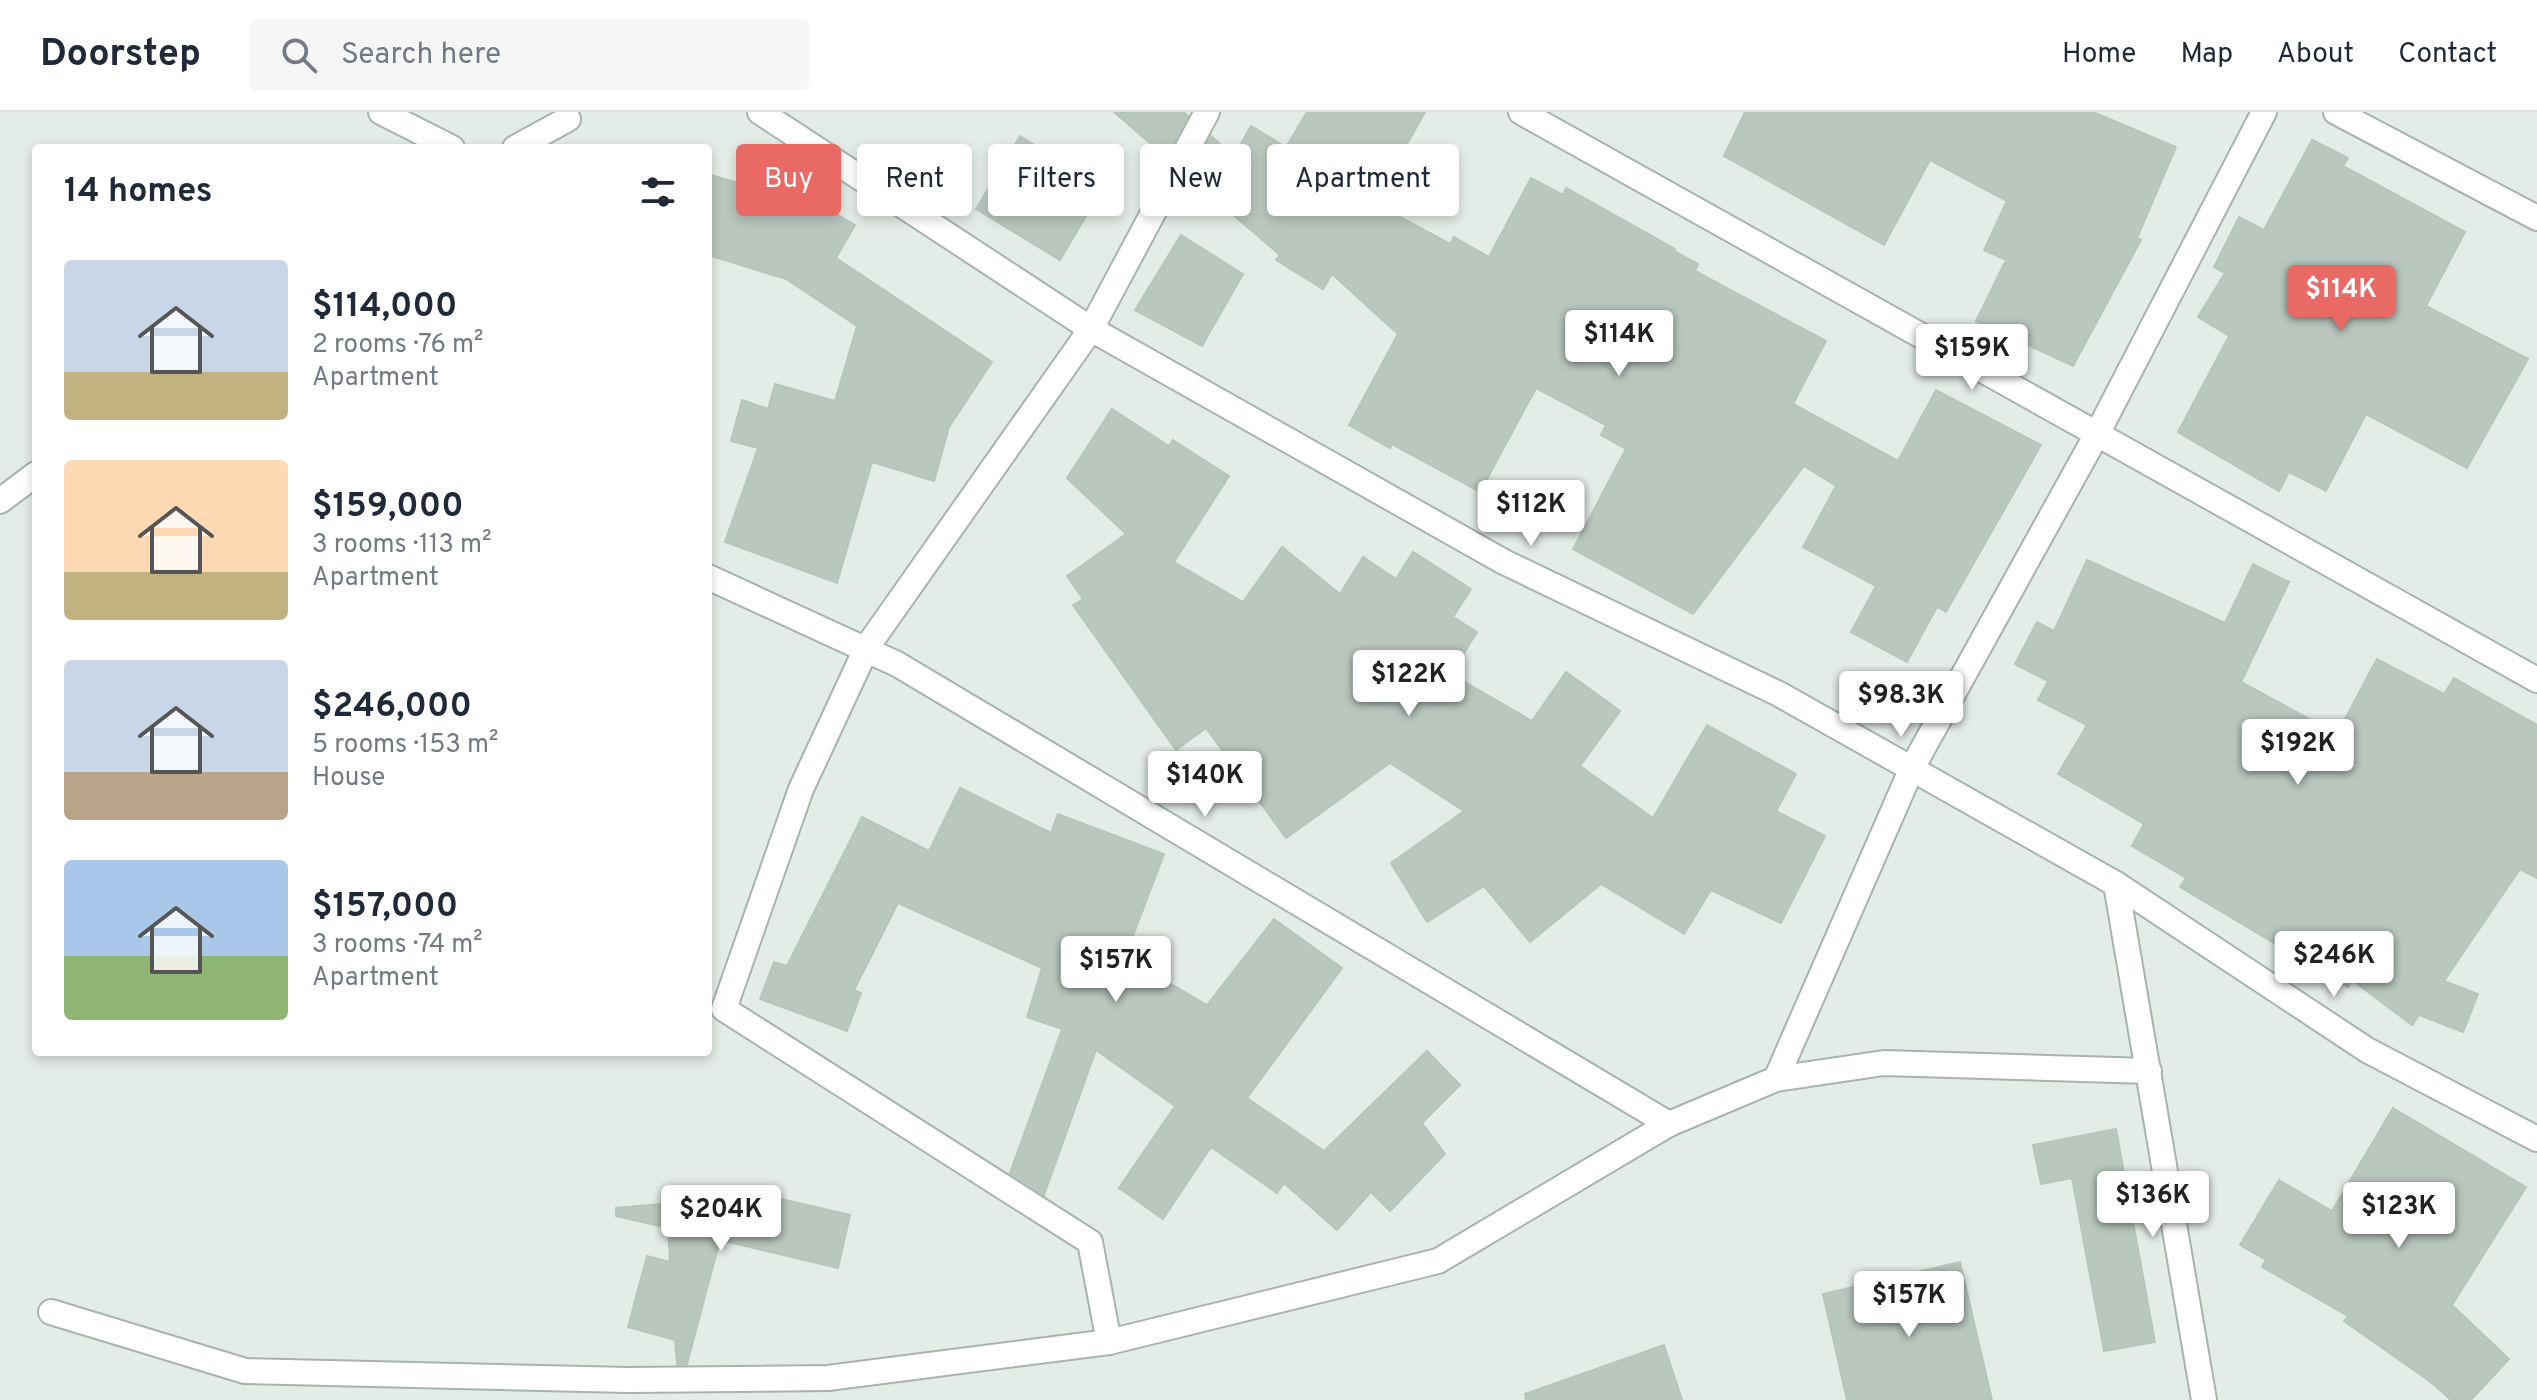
<!DOCTYPE html>
<html lang="en">
<head>
<meta charset="utf-8">
<style>
  :root { --surface:#fff; --page:#f6f6f7; --text:#1f2937; --muted:#747a83; --line:#e0e1e3; --accent:#e96965 }
  body { margin:0; font-family:Overpass,sans-serif; background:var(--page); color:var(--text); height:100vh; display:flex; flex-direction:column; font-size:30px; white-space:nowrap }
  * { box-sizing:border-box; margin:0 }
  p { font-size:26px; color:var(--muted) }
  .icon { flex:none; width:44px; height:44px; fill:none; stroke:currentColor; stroke-width:2; stroke-linecap:round; stroke-linejoin:round }
  .map { position:relative; flex:1; overflow:hidden }
  .drawer { position:absolute; left:32px; top:32px; width:680px; height:912px; display:flex; flex-direction:column; background:var(--surface); border-radius:8px; box-shadow:0 4px 12px #0003 }
  .drawer>* { flex:none }
  .banner { position:absolute; left:736px; top:32px; width:760px; height:72px; display:flex; gap:16px }
  .price { position:absolute; translate:-50% -68px; padding:0 18px; border-radius:8px; background:#fff; color:#222; font-size:26px; line-height:52px; filter:drop-shadow(0 2px 4px #0008) }
  .price::after { content:''; position:absolute; left:50%; top:48px; width:24px; height:18px; margin-left:-12px; background:inherit; clip-path:polygon(0 0,100% 0,50% 100%) }
  .price.current { background:var(--accent); color:#fff }
  ul { padding:0; list-style:none }
  li { display:flex; align-items:center; gap:24px; height:200px; padding:0 32px }
  li span { display:grid; place-items:center; flex:none; width:224px; height:160px; border-radius:8px; color:#555 }
  li>.icon { margin-inline-start:auto }
  span .icon { width:96px; height:96px; fill:#fffc; stroke-width:1 }
  li b { font-size:34px }
  h2 { display:flex; justify-content:space-between; align-items:center; height:96px; padding:0 32px; font-size:34px }
  .pill { padding:0 28px; border-radius:8px; background:var(--surface); box-shadow:0 4px 12px #0003; font-size:28px; line-height:72px }
  .pill.current { background:var(--accent); color:#fff }
  header { display:flex; align-items:center; gap:48px; box-sizing:border-box; height:112px; padding:0 40px; background:var(--surface); border-bottom:2px solid var(--line) }
  header strong { font-size:38px }
  nav { display:flex; gap:44px; margin-inline-start:auto; font-size:28px }
  .search { width:560px; height:72px; background:var(--page); display:flex; align-items:center; gap:20px; box-sizing:border-box; padding:0 28px; border-radius:8px; color:var(--muted); font-size:30px }
  .map>svg:first-child { display:block }
  .building { fill:#b9c7bf; stroke:#b7c6bc; stroke-width:2 }
  .lines { fill:none; stroke-linecap:round; stroke-linejoin:round }
  .street-casing { stroke:#a7b4ad; stroke-width:28 }
  .street { stroke:#fff; stroke-width:24 }
</style>
</head>
<body>
<header>
<strong>Doorstep</strong>
<div class="search"><svg class="icon" aria-label="search" viewBox="0 0 24 24"><circle cx="10" cy="10" r="6"/><path d="M15 15l6 6"/></svg>Search here</div>
<nav><a>Home</a><a>Map</a><a>About</a><a>Contact</a></nav>
</header>
<div class="map">
<svg width="2537" height="1288" viewBox="0 0 2537 1288">
  <rect width="100%" height="100%" fill="#e4ece7"/>
  <g class="building">
    <polygon points="1114,0 1183,0 1188,4 1166,45"/>
    <polygon points="1307,0 1425,0 1374,91 1450,132 1454,125 1489,145 1531,66 1563,83 1566,76 1675,137 1674,139 1698,152 1695,159 1826,229 1793,292 1898,349 1936,278 2041,333 1946,500 1937,495 1907,550 1851,520 1876,474 1803,435 1836,374 1804,354 1693,502 1573,437 1626,337 1601,323 1606,313 1536,276 1480,380 1392,332 1390,336 1349,313 1398,222 1332,162 1323,177 1276,148 1280,143 1189,65 1211,24 1234,44 1251,14 1286,35"/>
    <polygon points="1745,0 2093,0 2176,35 2137,126 2141,128 2073,254 1976,209 2006,148 1984,138 2007,89 1930,48 1884,133 1724,44"/>
    <polygon points="1020,24 1103,75 1060,148 976,97"/>
    <polygon points="2312,28 2348,46 2343,54 2465,120 2426,194 2528,247 2467,356 2366,302 2326,379 2289,360 2279,379 2178,320 2229,224 2198,205 2225,161 2214,155 2239,105 2264,118"/>
    <polygon points="708,62 806,92 809,86 855,113 836,146 992,250 949,315 934,369 872,350 837,471 725,430 758,336 731,329 742,288 768,297 775,272 835,289 857,214 786,167 708,143"/>
    <polygon points="1181,123 1243,162 1202,234 1135,198"/>
    <polygon points="1112,297 1169,334 1173,328 1229,364 1174,450 1243,490 1282,435 1340,482 1363,445 1396,467 1413,440 1471,477 1453,505 1477,520 1451,562 1532,609 1566,560 1620,599 1580,654 1653,706 1707,613 1796,662 1776,699 1825,724 1781,811 1711,778 1684,822 1601,772 1530,830 1484,774 1427,810 1391,751 1464,699 1390,651 1286,726 1206,616 1176,638 1073,493 1083,487 1067,464 1126,422 1067,366"/>
    <polygon points="2087,448 2225,511 2253,452 2289,470 2241,570 2337,622 2377,547 2444,582 2454,566 2537,613 2537,766 2520,757 2444,869 2478,882 2463,920 2419,903 2412,913 2352,868 2348,875 2180,775 2186,766 2132,734 2144,712 2058,662 2087,613 2038,588 2048,569 2015,552 2037,510 2054,519"/>
    <polygon points="960,676 1051,721 1058,702 1164,742 1125,845 1207,893 1274,807 1342,856 1247,986 1324,1039 1427,939 1460,973 1422,1011 1445,1042 1390,1099 1371,1080 1337,1118 1284,1071 1277,1081 1211,1035 1163,1107 1119,1076 1175,994 1096,938 1044,1083 1010,1061 1062,917 1027,905 1042,856 898,791 854,878 861,881 847,919 760,887 774,850 787,854 862,705 929,739"/>
    <polygon points="2393,996 2526,1075 2452,1193 2509,1247 2471,1288 2451,1288 2432,1271 2344,1209 2348,1204 2262,1155 2266,1148 2240,1133 2279,1068 2332,1099"/>
    <polygon points="2116,1017 2155,1230 2104,1239 2072,1066 2041,1072 2033,1033"/>
    <polygon points="764,1083 850,1103 838,1156 720,1128 687,1252 677,1253 675,1228 628,1215 647,1144 670,1150 668,1116 616,1104 616,1096"/>
    <polygon points="1960,1150 1992,1288 1847,1288 1823,1182"/>
    <polygon points="1664,1233 1682,1288 1526,1288 1525,1282"/>
  </g>
  <g class="lines">
    <defs>
      <g id="street">
        <polyline points="381,0 452,36"/>
        <polyline points="760,0 1091,217 1504,450 1779,582 2116,772 2204,1288"/>
        <polyline points="1521,0 2097,322 2264,0"/>
        <polyline points="2336,0 2537,106"/>
        <polyline points="515,36 568,7"/>
        <polyline points="0,389 36,362"/>
        <polyline points="708,465 897,552 1669,1012"/>
        <polyline points="2116,772 2367,938 2537,1027"/>
        <polyline points="1776,967 1912,656 2097,322 2537,568"/>
        <polyline points="51,1200 245,1259 628,1268 828,1266 1109,1230 1438,1149 1669,1012 1776,967 1884,951 2149,959"/>
        <polyline points="1109,1230 1090,1130 724,897 801,677 867,535 1091,217 1207,0"/>
      </g>
    </defs>
    <use href="#street" class="street-casing"/>
    <use href="#street" class="street"/>
  </g>
</svg>
<b class="price current" style="left:2341px;top:221px">$114K</b>
<b class="price" style="left:1619px;top:266px">$114K</b>
<b class="price" style="left:1972px;top:280px">$159K</b>
<b class="price" style="left:1531px;top:436px">$112K</b>
<b class="price" style="left:1409px;top:606px">$122K</b>
<b class="price" style="left:1901px;top:627px">$98.3K</b>
<b class="price" style="left:2298px;top:675px">$192K</b>
<b class="price" style="left:1205px;top:707px">$140K</b>
<b class="price" style="left:2334px;top:887px">$246K</b>
<b class="price" style="left:1116px;top:892px">$157K</b>
<b class="price" style="left:2153px;top:1127px">$136K</b>
<b class="price" style="left:2399px;top:1138px">$123K</b>
<b class="price" style="left:721px;top:1141px">$204K</b>
<b class="price" style="left:1909px;top:1227px">$157K</b>
<div class="banner">
<a class="pill current">Buy</a>
<a class="pill">Rent</a>
<a class="pill">Filters</a>
<a class="pill">New</a>
<a class="pill">Apartment</a>
</div>
<section class="drawer">
<h2>14 homes<svg class="icon" aria-label="filters" viewBox="0 0 24 24"><path d="M4 7h16M4 17h16"/><circle cx="9" cy="7" r="2"/><circle cx="15" cy="17" r="2"/></svg></h2>
<ul>
<li><span style="background:linear-gradient(#c9d6e8 70%,#c2b280 0)"><svg class="icon" aria-label="home" viewBox="0 0 24 24"><path d="M3 11l9-7 9 7M6 9v11h12V9"/></svg></span><div><b>$114,000</b><p>2 rooms · 76 m²</p><p>Apartment</p></div></li>
<li><span style="background:linear-gradient(#ffd9b3 70%,#c2b280 0)"><svg class="icon" aria-label="home" viewBox="0 0 24 24"><path d="M3 11l9-7 9 7M6 9v11h12V9"/></svg></span><div><b>$159,000</b><p>3 rooms · 113 m²</p><p>Apartment</p></div></li>
<li><span style="background:linear-gradient(#c9d6e8 70%,#b9a48a 0)"><svg class="icon" aria-label="home" viewBox="0 0 24 24"><path d="M3 11l9-7 9 7M6 9v11h12V9"/></svg></span><div><b>$246,000</b><p>5 rooms · 153 m²</p><p>House</p></div></li>
<li><span style="background:linear-gradient(#a9c7e8 60%,#8fb573 0)"><svg class="icon" aria-label="home" viewBox="0 0 24 24"><path d="M3 11l9-7 9 7M6 9v11h12V9"/></svg></span><div><b>$157,000</b><p>3 rooms · 74 m²</p><p>Apartment</p></div></li>
</ul>
</section>
</div>
</body>
</html>
